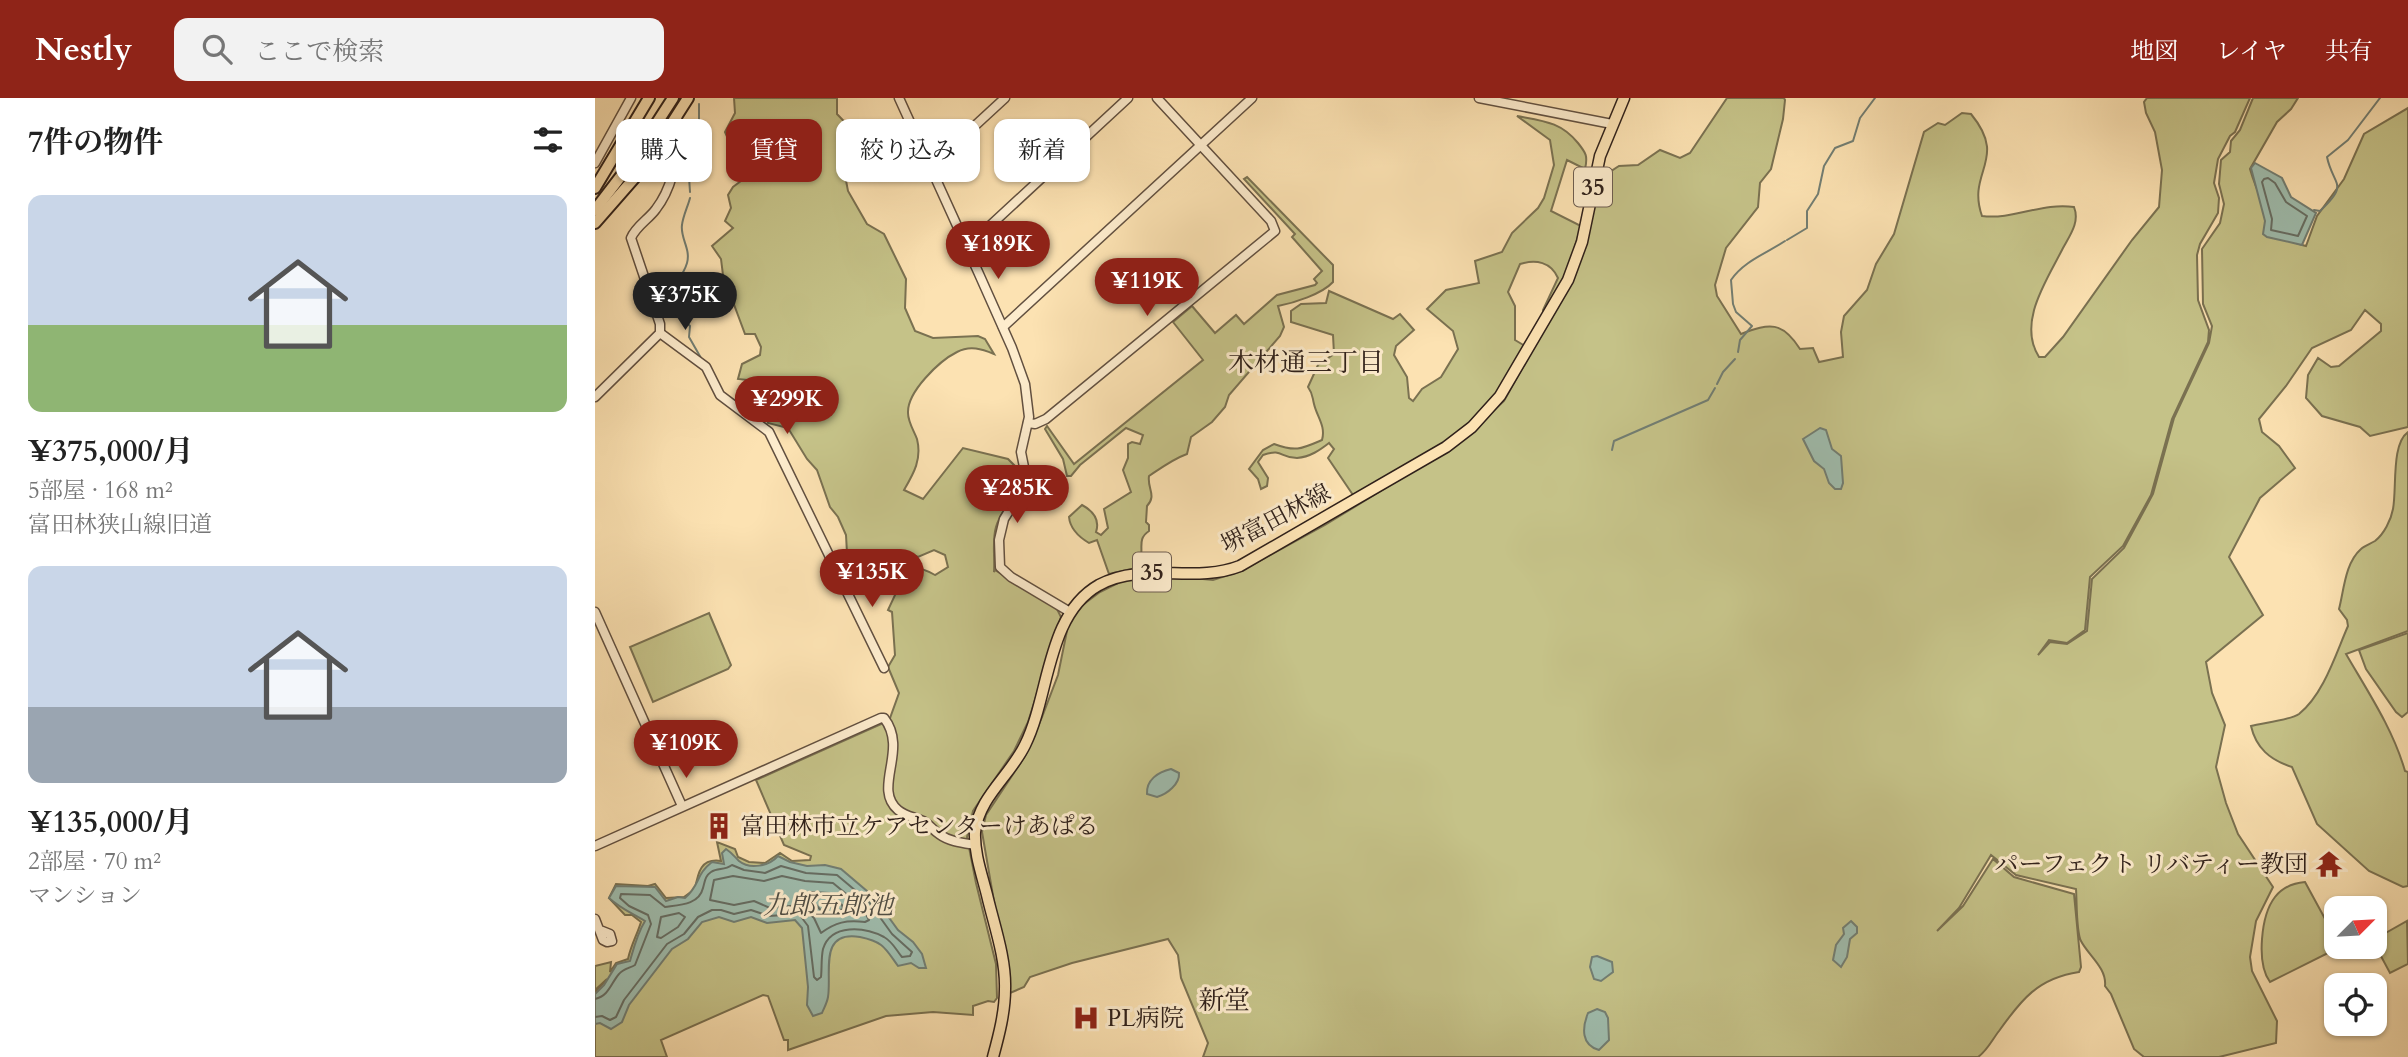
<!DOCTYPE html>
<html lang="ja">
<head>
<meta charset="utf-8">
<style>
  :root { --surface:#fff; --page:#f2f2f2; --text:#222; --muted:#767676; --accent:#8f2418 }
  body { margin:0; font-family:Cardo,"Noto Serif JP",serif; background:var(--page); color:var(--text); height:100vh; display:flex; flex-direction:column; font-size:26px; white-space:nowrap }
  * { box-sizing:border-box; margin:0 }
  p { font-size:23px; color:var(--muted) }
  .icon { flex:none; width:38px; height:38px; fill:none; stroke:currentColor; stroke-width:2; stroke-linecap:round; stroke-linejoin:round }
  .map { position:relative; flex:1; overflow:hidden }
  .sheet { display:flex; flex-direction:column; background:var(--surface); width:595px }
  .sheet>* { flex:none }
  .banner { position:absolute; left:21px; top:21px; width:665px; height:63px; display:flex; gap:14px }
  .needle { width:46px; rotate:66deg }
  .controls { position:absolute; left:1729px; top:798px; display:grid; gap:14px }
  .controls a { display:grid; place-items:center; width:63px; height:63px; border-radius:14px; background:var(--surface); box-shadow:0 2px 5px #0004; font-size:35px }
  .price { position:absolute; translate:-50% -60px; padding:0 16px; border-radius:24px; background:var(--accent); color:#fff; font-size:23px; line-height:46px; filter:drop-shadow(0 2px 4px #0008) }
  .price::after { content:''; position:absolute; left:50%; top:42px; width:21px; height:16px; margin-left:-10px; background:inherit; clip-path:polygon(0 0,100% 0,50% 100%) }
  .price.active { background:#222; color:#fff }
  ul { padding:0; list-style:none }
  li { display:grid; align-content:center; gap:14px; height:371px; padding:0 28px }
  li span { display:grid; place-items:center; height:217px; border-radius:14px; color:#555 }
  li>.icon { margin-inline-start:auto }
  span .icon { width:126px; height:126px; fill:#fffc; stroke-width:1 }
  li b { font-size:30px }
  h2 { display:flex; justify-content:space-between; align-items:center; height:84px; padding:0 28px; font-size:30px }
  .chip { padding:0 24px; border-radius:14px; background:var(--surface); box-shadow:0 2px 5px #0004; font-size:24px; line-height:63px }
  .chip.active { background:var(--accent); color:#fff }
  header { display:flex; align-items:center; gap:42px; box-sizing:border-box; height:98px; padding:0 35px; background:var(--accent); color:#fff }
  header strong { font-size:33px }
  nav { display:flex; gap:38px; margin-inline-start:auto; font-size:24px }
  .search { width:490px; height:63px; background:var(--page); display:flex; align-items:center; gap:18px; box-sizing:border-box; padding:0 24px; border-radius:14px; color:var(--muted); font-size:26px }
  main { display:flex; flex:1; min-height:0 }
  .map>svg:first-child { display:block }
  .green { fill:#c5c288; stroke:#7a7151; stroke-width:2 }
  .water { fill:#9fbdae; stroke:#727e73; stroke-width:2 }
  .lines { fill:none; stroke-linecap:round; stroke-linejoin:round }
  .shore { stroke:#676e64; stroke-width:2 }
  .stream { stroke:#727e73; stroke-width:2 }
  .tertiary-casing { stroke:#625040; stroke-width:11 }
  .primary-casing { stroke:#2f201a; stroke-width:13 }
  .trunk-casing { stroke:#2f201a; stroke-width:14 }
  .tertiary { stroke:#fdeccd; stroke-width:8 }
  .primary { stroke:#fce2b2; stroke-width:10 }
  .trunk { stroke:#fce2b2; stroke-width:10 }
  .labels { text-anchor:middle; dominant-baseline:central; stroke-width:6; stroke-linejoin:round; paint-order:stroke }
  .shield { fill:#fdeccd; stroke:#6d5d50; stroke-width:2 }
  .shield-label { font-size:23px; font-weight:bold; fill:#2f201a }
  .street-label { font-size:24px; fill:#2f201a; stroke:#fdeccd }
  .poi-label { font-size:24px; fill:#2f201a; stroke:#fdeccd; text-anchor:start }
  .neighbourhood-label { font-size:26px; fill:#2f201a; stroke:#fdeccd }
  .water-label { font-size:26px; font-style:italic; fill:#514f46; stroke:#fdeccd }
</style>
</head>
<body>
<header>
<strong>Nestly</strong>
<div class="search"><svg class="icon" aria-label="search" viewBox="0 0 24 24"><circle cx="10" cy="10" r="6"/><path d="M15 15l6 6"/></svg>ここで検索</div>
<nav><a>地図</a><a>レイヤ</a><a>共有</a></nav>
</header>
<main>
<section class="sheet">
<h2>7件の物件<svg class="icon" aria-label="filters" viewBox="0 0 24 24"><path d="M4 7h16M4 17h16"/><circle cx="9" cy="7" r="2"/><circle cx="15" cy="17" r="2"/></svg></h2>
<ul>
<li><span style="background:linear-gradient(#c9d6e8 60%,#8fb573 0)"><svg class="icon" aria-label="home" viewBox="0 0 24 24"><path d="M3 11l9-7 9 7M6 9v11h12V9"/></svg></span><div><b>¥375,000/月</b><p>5部屋 · 168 m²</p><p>富田林狭山線旧道</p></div></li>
<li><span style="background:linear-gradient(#c9d6e8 65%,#9aa5b1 0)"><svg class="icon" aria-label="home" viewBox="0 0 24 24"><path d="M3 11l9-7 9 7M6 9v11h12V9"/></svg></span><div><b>¥135,000/月</b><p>2部屋 · 70 m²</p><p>マンション</p></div></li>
</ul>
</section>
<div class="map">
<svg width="1813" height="959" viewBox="0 0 1813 959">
  <rect width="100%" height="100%" fill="#fce2b2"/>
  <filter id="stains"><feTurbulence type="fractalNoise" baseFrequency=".00286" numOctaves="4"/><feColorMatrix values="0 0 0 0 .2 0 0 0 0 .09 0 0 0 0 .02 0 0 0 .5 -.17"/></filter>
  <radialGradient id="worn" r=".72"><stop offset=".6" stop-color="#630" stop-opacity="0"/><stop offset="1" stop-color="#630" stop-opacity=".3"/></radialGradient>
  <g class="green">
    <path d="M 139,0 L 242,0 L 242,16 L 265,40 L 269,53 L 249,72 L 253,93 L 272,126 L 289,136 L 311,181 L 310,210 L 320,233 L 338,240 L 383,238 L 390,241 L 399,256 C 387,251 375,247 362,254 C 344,263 312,294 313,315 C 313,324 319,333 322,341 C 327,361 319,375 309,392 L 328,401 L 368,350 L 413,361 L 426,374 C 426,396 407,408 401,429 C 397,442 400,460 399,474 L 400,472 L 456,507 L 462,511 L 466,519 L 433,624 L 419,653 L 378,713 L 372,739 L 381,785 L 401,866 L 402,900 L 399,904 L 393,903 L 378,908 L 378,917 L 338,914 L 291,918 L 193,952 L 193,942 L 189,942 L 173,898 L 168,897 L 66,942 L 72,959 L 0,959 L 0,894 L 12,881 L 0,892 L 0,868 L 16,864 L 15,874 L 21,865 L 33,861 C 36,847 42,837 46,824 L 37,817 L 30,817 L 14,800 L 21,786 L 53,788 L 60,786 L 71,800 L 89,799 L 100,791 C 103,774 106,760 126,763 L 122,744 L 140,751 L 143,759 L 154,764 L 170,765 L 185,755 L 197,763 L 215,762 L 216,758 L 189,747 L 161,682 L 286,626 L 295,620 L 304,595 L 293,569 L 300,557 L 297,514 L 293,512 L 301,495 L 291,489 C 309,469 315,463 340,477 L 353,469 L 350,457 L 339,452 L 323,459 L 309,453 C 287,462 273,473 252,455 L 251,437 L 243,419 L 235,409 L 222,372 L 212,361 L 193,330 L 173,325 L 161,283 L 143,281 L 147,266 L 165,257 L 166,249 L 160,236 L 150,236 L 128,177 L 126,161 L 117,148 L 138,130 L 130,123 L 136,110 L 133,97 L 138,89 L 150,80 L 130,34 L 140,15 Z"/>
    <path d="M 1132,0 L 1189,0 L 1190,2 L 1188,21 L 1176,71 L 1165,85 L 1163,109 L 1131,150 L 1120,187 L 1122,198 L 1146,236 C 1175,225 1187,223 1205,251 L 1218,250 L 1224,264 L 1248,259 L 1246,234 L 1249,218 L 1272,192 L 1281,166 L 1299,136 L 1329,34 L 1343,25 L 1350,27 L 1367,15 L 1376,16 C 1414,62 1371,73 1387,118 C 1418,122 1448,104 1479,109 C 1485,124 1475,137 1468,150 C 1452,182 1422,224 1444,259 L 1450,259 L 1468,239 L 1537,142 L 1564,109 L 1567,72 L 1560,34 L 1551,15 L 1549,4 L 1552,0 L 1655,0 L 1640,34 L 1635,38 L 1623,61 L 1619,85 L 1624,100 L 1623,115 L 1605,146 L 1602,157 L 1603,202 L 1614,232 L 1613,244 L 1577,321 L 1556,397 L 1528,448 L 1495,479 L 1490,532 L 1472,545 L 1454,542 L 1443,557 L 1455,544 L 1472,546 L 1492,533 L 1497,481 L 1529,450 L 1558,396 L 1579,320 L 1614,245 L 1617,228 L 1608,206 L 1607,151 L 1625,125 L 1629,106 L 1624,86 L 1626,62 L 1635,54 L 1636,43 L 1645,32 L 1658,0 L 1703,0 L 1696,11 L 1682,24 L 1655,71 C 1660,89 1677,128 1690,140 C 1695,144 1705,146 1711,148 L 1722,118 L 1749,81 L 1769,36 L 1813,10 L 1813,329 L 1775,338 L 1765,329 L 1727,318 L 1711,300 L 1713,277 L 1723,260 L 1736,269 L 1744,268 L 1786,233 L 1786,226 L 1770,212 L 1756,232 L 1717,250 L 1691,288 L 1664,321 L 1667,334 L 1684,348 L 1700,370 L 1665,400 L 1634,459 L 1668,517 L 1611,564 L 1617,595 L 1630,627 L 1621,669 L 1631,705 L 1643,736 L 1678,789 L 1661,823 L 1655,859 L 1657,873 L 1682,923 L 1681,945 L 1624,959 L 1549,959 L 1539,951 L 1516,896 L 1510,888 C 1512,870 1493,857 1486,843 C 1481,833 1482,804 1481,791 L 1421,777 L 1396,757 L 1364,810 L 1342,833 L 1368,808 L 1398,761 L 1419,779 L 1479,796 L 1486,869 L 1484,874 C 1443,880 1426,902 1404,933 C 1397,942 1392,953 1383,959 L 608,959 L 613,945 L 586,880 L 583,857 L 573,841 L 477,865 L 435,879 L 429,889 L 415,895 L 412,858 L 401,815 L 387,734 L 391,717 L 430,658 L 447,619 L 463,577 L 474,523 L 485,509 L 505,494 L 533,480 L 577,478 L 618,482 L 646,473 L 730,427 L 864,345 L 909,303 L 962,208 L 1004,81 L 1024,68 L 1043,67 L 1065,52 L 1085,60 L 1095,55 Z"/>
    <path d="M 922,18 C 949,23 966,24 983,45 C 991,55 993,58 990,71 L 972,62 L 956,113 L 986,128 L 973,172 L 949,216 L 948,212 L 963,180 C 956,164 941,161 925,166 L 913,194 L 920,208 L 920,242 L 930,248 L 900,298 L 871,329 L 858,340 L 758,397 L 733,360 L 739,351 L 734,345 C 725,352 715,359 702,360 C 685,360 688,350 668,357 L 663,364 L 673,380 L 672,388 L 666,391 L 663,381 L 654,371 L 668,352 L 679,346 C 701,354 706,351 727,342 C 731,328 722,319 719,306 C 717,298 718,296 713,289 L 723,267 L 739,256 L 738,237 L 696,224 L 696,213 L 706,206 L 731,205 L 734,193 L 798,221 L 805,216 L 819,232 L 801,248 L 799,257 L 812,279 L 814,300 L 818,303 L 827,291 L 846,279 L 863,251 L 858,233 L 832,211 L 851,192 L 884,185 L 880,163 L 907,154 L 917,135 L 943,110 L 949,100 L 959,67 L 955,42 Z"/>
    <path d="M 652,79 L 738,167 L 738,184 C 727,196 699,205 683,208 L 689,229 L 685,238 L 634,297 L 630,309 L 617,324 L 596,339 L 592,356 C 578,361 566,370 554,378 C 552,391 562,397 552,408 L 551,424 L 554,427 L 554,433 C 539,443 553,454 541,470 L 514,476 L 502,442 L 494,445 C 484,439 475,430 474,419 L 487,407 C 498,413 505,422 501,434 L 506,437 L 513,430 L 509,411 L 536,394 L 528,372 L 533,360 L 533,346 L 537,344 L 545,346 L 548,337 L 531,330 L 485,367 L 476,378 L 472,378 L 468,361 L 450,331 L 452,328 L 479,366 L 608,262 L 578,224 L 597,208 L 620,235 L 641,217 L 649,226 L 682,197 L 720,187 L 722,185 L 719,181 L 727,173 L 697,139 L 700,136 L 649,81 Z"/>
    <path d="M 1813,334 L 1813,533 L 1751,556 C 1773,594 1798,631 1810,673 L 1813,674 L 1813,788 L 1808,789 L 1774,773 L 1722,726 L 1697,669 C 1675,662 1661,650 1656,628 C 1667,625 1696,622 1704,616 C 1729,596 1741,555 1753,528 L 1752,522 L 1744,511 C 1749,492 1750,465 1766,451 C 1769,448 1775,446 1780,443 C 1789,436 1796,422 1798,411 C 1802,390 1796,346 1813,334 Z"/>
    <polygon points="114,515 136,567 133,571 58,604 35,549"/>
    <polygon points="1813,535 1813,614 1807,619 1801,614 1771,571 1764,552"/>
    <path d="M 1710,784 L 1741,841 L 1741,849 L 1745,849 L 1675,884 C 1661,865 1666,817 1680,799 C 1688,789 1698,785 1710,784 Z"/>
    <polygon points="1812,823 1813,866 1795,875 1780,847 1780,841"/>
  </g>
  <g class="water">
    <polygon points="1660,65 1687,80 1696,99 1721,115 1707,147 1672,139 1668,136 1670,123 1656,70"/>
    <polygon points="1225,330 1231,332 1237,351 1246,358 1248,385 1246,391 1240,391 1234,385 1229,371 1219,363 1208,341"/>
    <path d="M 576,671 L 584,675 C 585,686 572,696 562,699 L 552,696 C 551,682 563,674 576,671 Z"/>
    <path d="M 131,751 C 137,755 139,758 144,763 C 155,772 174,768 183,758 L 195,764 L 212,768 L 230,767 L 246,771 L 279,799 L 303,832 L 318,844 L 327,856 L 331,870 L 324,870 L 316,865 L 303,868 C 290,850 289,844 265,839 C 223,832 237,875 233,899 C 232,905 229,910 227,915 L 218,918 L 212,907 L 213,889 L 207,830 L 200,822 L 172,825 L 156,819 L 139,824 L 124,819 L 107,824 L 93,841 L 77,851 L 34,907 L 27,924 L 16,931 L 5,925 L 0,926 L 0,896 L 9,887 L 22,866 L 35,863 C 39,849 42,836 50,823 C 37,815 26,811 14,800 L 21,788 L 60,789 L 71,803 L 83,799 L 90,800 C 106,786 100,777 117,764 L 129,766 L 127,755 Z"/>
    <polygon points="1256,823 1262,829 1262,835 1255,841 1252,859 1246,869 1238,862 1241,847 1249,836 1248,830"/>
    <polygon points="1002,858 1017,864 1018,874 1006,883 999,881 995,869 997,859"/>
    <path d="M 1002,911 L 1010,914 L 1013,920 L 1014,942 L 1004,952 C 986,947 987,930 993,915 Z"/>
  </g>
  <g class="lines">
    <g class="shore">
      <polygon points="1673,80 1680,85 1691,104 1712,118 1703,138 1676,132 1677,121 1667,84 1669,81"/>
      <path d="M 138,778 L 169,783 L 187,778 L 210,783 L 238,785 L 267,809 L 274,822 L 270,824 C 251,822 241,824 226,835 L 219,820 L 205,807 L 175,810 L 159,803 L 139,807 L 115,802 L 119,782 Z"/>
      <polygon points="217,794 234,795 247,807 248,811 230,817 214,799"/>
      <polygon points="84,815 90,819 83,829 66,840 62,839 66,819"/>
      <path d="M 0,901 C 14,898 16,885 24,876 C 28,871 35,870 40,867 L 56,826 L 53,817 L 34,808 L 25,800 L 26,796 L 55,797 L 70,809 C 84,807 104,807 108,790 C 110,783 110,778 116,774 C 123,769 129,773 137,767 L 149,772 L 170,775 L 186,768 L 211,775 L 242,777 L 274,804 L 297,836 L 317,854 L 315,858 L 307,859 C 301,852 298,844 289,839 C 270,829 236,825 228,851 C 226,860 227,870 226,879 L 222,882 L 219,879 L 213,828 L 204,816 L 174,818 L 156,812 L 139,816 L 126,812 L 117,812 L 103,819 L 89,836 L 72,846 L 29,902 L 21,919 L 15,922 L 7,918 L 0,919"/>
    </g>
    <g class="stream">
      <polyline points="101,43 104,29 104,6"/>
      <polyline points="94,79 95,94"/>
      <path d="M 95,100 C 93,108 88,118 87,127 C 85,140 96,151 92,165 C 86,186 73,181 76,210 L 95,228 L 94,239 L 106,260"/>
      <path d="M 1719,112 L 1725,113 C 1755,85 1738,88 1732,59 L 1753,42 L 1785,0"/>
      <polyline points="1192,142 1212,130 1212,113 1223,96 1229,68 1240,50 1258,43 1265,20 1280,0"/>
      <path d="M 1143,254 L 1145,242 L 1157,228 L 1141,214 L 1138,206 L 1136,182 C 1149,163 1172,155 1190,143"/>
      <polyline points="1122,286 1128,274 1140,261"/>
      <polyline points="1017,352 1019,343 1113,302 1120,290"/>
    </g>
    <defs>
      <g id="tertiary">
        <polyline points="304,0 384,176 417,250 430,286 434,319 426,354 432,384 409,421 404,442 405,469 416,479 475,514"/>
        <polyline points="884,0 1017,26"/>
        <polyline points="0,65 36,0"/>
        <polyline points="334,70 410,0"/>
        <polyline points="372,149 533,0"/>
        <polyline points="408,229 657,0"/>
        <polyline points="65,235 111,269 125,297 174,334 289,570"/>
        <path d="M 0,299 L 65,235 L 65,226 L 36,140 C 41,128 54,121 61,111 C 81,85 84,49 82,17"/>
        <polyline points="433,325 440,326 451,321 680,133 676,123 562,0"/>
        <polyline points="0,514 87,708"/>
        <path d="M 0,748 L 286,620 L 289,620 C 314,652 277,690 303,712 C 310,718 319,719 328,723 C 334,726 338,732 344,736 C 355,744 368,745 381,747"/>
        <polyline points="0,821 8,842 12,844 17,843 15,836 5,832"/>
      </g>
      <path id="primary" d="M 398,959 C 404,937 410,914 410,891 C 411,860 399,827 392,797 C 387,777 379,755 380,734 C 384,699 415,678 430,647 C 455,597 451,517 504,487 C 549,463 599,486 645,468 L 851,349 L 877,329 L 905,298 L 973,182 L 987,144 L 1005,58 L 1029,0"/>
      <g id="trunk">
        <polyline points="0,90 54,0"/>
        <polyline points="0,112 36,65 78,0"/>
        <polyline points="0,125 49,69 93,0"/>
      </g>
    </defs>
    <use href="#tertiary" class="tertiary-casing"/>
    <use href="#primary" class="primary-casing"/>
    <use href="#trunk" class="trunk-casing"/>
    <use href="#tertiary" class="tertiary"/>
    <use href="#primary" class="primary"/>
    <use href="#trunk" class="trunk"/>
  </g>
  <defs>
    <symbol id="building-bare" viewBox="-9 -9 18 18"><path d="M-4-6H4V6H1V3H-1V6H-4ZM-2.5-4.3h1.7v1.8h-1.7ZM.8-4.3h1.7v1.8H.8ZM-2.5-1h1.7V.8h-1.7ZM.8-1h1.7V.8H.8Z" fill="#8f2418" stroke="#fdeccd" stroke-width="2.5" paint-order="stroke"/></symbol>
    <symbol id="temple-bare" viewBox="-9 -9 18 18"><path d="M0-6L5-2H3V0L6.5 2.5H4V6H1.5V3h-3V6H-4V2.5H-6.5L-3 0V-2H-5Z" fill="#8f2418" stroke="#fdeccd" stroke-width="2.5" paint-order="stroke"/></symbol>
    <symbol id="hospital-bare" viewBox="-9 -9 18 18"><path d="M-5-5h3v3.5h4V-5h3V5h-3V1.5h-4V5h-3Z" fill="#8f2418" stroke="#fdeccd" stroke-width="2.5" paint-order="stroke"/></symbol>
  </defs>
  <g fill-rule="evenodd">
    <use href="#building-bare" x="105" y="709" width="38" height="38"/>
    <use href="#temple-bare" x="1715" y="747" width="38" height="38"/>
    <use href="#hospital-bare" x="472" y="901" width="38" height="38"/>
  </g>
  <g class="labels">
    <g class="shield">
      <rect x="979" y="69.5" width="38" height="39" rx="5"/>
      <rect x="538" y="454.5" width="38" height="39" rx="5"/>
    </g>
    <g class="shield-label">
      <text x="998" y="89">35</text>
      <text x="557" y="474">35</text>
    </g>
    <g class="street-label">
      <text transform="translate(681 421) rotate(-28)">堺富田林線</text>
    </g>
    <g class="poi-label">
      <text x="145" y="728">富田林市立ケアセンターけあぱる</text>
      <text x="1713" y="766" text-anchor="end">パーフェクト リバティー教団</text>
      <text x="512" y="920">PL病院</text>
    </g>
    <g class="neighbourhood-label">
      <text x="711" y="264">木材通三丁目</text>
      <text x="629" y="902">新堂</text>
    </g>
    <g class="water-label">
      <text x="233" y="807">九郎五郎池</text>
    </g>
  </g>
  <rect width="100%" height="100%" filter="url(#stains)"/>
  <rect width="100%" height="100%" fill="url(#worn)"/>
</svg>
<div class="controls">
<a><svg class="needle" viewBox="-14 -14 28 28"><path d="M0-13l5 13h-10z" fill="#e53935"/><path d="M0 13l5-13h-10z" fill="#767676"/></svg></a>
<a><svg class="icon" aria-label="locate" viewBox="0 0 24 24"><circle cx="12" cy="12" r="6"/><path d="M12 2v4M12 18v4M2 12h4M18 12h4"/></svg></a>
</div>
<b class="price" style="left:403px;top:183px">¥189K</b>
<b class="price" style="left:552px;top:220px">¥119K</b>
<b class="price active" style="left:90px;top:234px">¥375K</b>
<b class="price" style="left:192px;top:338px">¥299K</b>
<b class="price" style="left:422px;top:427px">¥285K</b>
<b class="price" style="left:277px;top:511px">¥135K</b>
<b class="price" style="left:91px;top:682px">¥109K</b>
<div class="banner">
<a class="chip">購入</a>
<a class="chip active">賃貸</a>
<a class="chip">絞り込み</a>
<a class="chip">新着</a>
</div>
</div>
</main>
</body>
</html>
